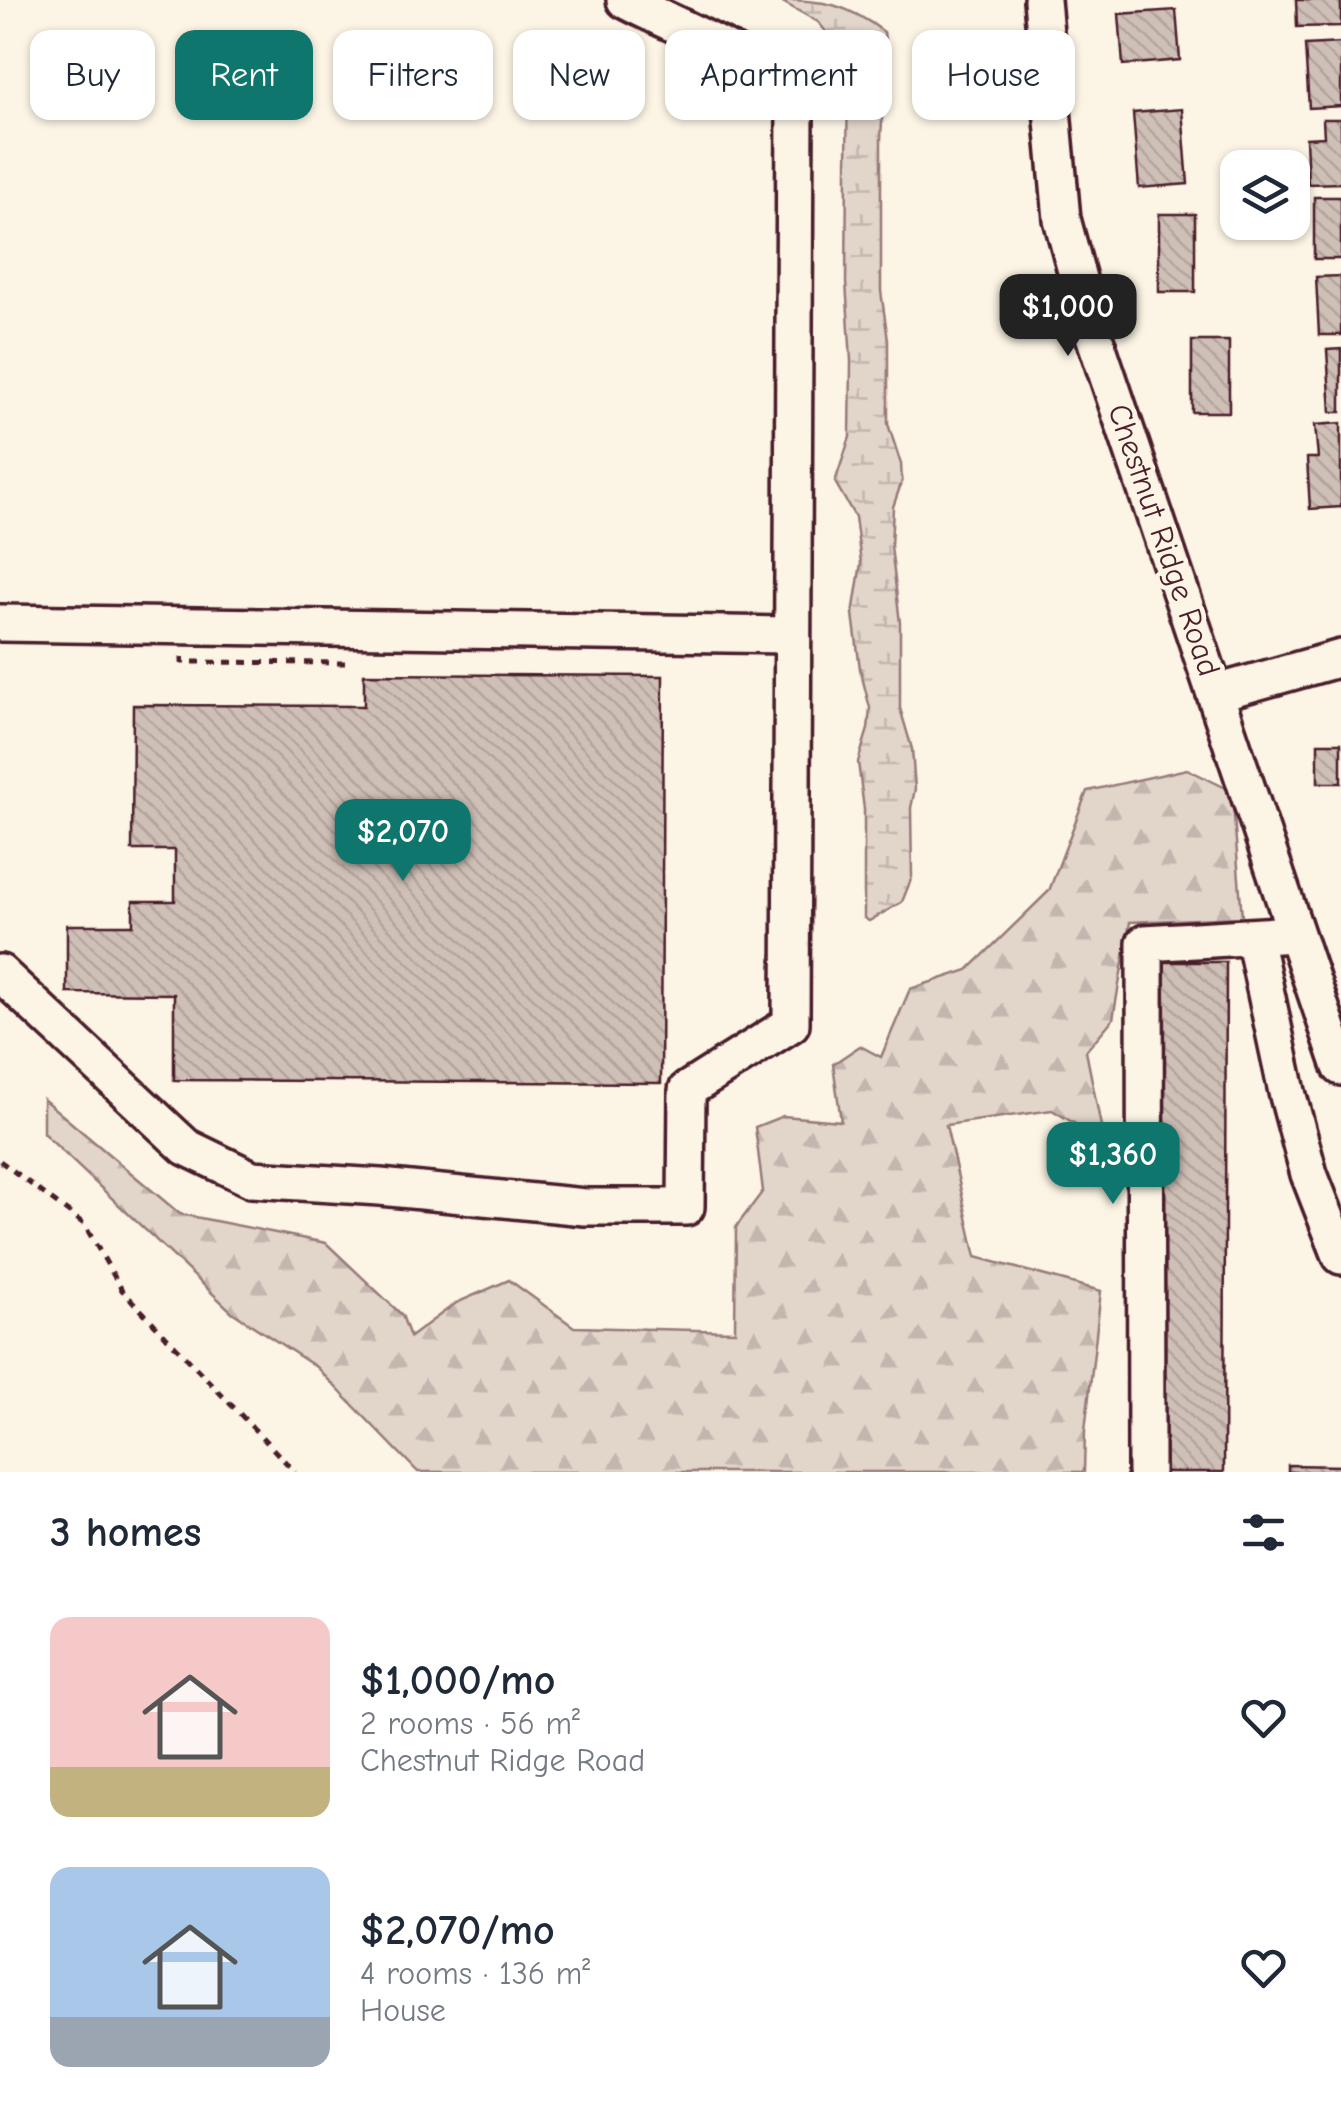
<!DOCTYPE html>
<html lang="en">
<head>
<meta charset="utf-8">
<style>
  :root { --surface:#fff; --page:#f6f6f7; --text:#1f2937; --muted:#747a83; --accent:#0f766e }
  body { margin:0; font-family:"Comic Neue",sans-serif; background:var(--page); color:var(--text); height:100vh; display:flex; flex-direction:column; font-size:38px; white-space:nowrap }
  * { box-sizing:border-box; margin:0 }
  p { font-size:32px; color:var(--muted) }
  .icon { flex:none; width:55px; height:55px; fill:none; stroke:currentColor; stroke-width:2; stroke-linecap:round; stroke-linejoin:round }
  .map { position:relative; height:1472px; overflow:hidden }
  .side { display:flex; flex-direction:column; background:var(--surface); flex:1 }
  .side>* { flex:none }
  .guide { position:absolute; left:30px; top:30px; width:1282px; height:90px; display:flex; gap:20px }
  .buttons { position:absolute; left:1220px; top:150px; display:grid; gap:20px }
  .buttons a { display:grid; place-items:center; width:90px; height:90px; border-radius:20px; background:var(--surface); box-shadow:0 2px 8px #0004; font-size:50px }
  .price { position:absolute; translate:-50% -85px; padding:0 22px; border-radius:20px; background:var(--accent); color:#fff; font-size:32px; line-height:65px; filter:drop-shadow(0 2px 5px #0008) }
  .price::after { content:''; position:absolute; left:50%; top:60px; width:30px; height:22px; margin-left:-15px; background:inherit; clip-path:polygon(0 0,100% 0,50% 100%) }
  .price.current { background:#222; color:#fff }
  ul { padding:0; list-style:none }
  li { display:flex; align-items:center; gap:30px; height:250px; padding:0 50px }
  li span { display:grid; place-items:center; flex:none; width:280px; height:200px; border-radius:20px; color:#555 }
  li>.icon { margin-inline-start:auto }
  span .icon { width:120px; height:120px; fill:#fffc; stroke-width:1 }
  li b { font-size:42px }
  h2 { display:flex; justify-content:space-between; align-items:center; height:120px; padding:0 50px; font-size:42px }
  .pill { padding:0 35px; border-radius:20px; background:var(--surface); box-shadow:0 2px 8px #0004; font-size:35px; line-height:90px }
  .pill.current { background:var(--accent); color:#fff }
  .map>svg:first-child { display:block }
  .forest { fill:url(#forest-firs); stroke:#967a7a; stroke-width:2.5 }
  .wetland { fill:url(#wetland-marsh); stroke:#967a7a; stroke-width:2.5 }
  .building { fill:url(#building-back-hatch); stroke:#4a1f2b; stroke-width:2.5 }
  .lines { fill:none; stroke-linecap:round; stroke-linejoin:round }
  .minor-casing { stroke:#4a1f2b; stroke-width:42 }
  .path { stroke:#4a1f2b; stroke-width:5; stroke-dasharray:8 8; stroke-linecap:butt }
  .minor { stroke:#fcf5e5; stroke-width:35 }
  .labels { text-anchor:middle; dominant-baseline:central; stroke-width:9; stroke-linejoin:round; paint-order:stroke }
  .street-label { font-size:32px; fill:#4a1f2b; stroke:#fcf5e5 }
</style>
</head>
<body>
<div class="map">
<svg width="1341" height="1472" viewBox="0 0 1341 1472">
  <defs>
    <pattern id="forest-firs" width="22" height="20" patternUnits="userSpaceOnUse" patternTransform="scale(2.5)"><rect width="22" height="20" fill="#e2d5ca"/><path d="M5 1l3.5 6h-7zM16 11l3.5 6h-7z" fill="#c3b6ae"/></pattern>
    <pattern id="wetland-marsh" width="20" height="14" patternUnits="userSpaceOnUse" patternTransform="scale(2.5)"><rect width="20" height="14" fill="#e2d5ca"/><path d="M1 5h8M5 5V1M11 12h8M15 12V8" fill="none" stroke="#c3b6ae"/></pattern>
    <pattern id="building-back-hatch" width="6" height="6" patternUnits="userSpaceOnUse" patternTransform="scale(2.5)"><rect width="6" height="6" fill="#cfc0b7"/><path d="M-1 5l2 2M0 0l6 6M5-1l2 2" fill="none" stroke="#b3a59e"/></pattern>
  </defs>
  <rect width="100%" height="100%" fill="#fcf5e5"/>
  <filter id="ink" filterUnits="userSpaceOnUse"><feTurbulence type="fractalNoise" baseFrequency=".01" numOctaves="2"/><feDisplacementMap in="SourceGraphic" scale="20" xChannelSelector="R" yChannelSelector="G"/><feConvolveMatrix kernelMatrix="1 2 1 2 8 2 1 2 1" color-interpolation-filters="sRGB"/></filter>
  <g filter="url(#ink)">
    <polygon class="forest" points="1187,769 1232,791 1242,917 1130,922 1113,1019 1086,1051 1104,1141 1052,1110 946,1125 976,1257 1101,1291 1085,1431 1084,1472 418,1472 316,1367 232,1312 43,1133 43,1099 180,1214 326,1243 402,1315 410,1337 456,1303 509,1280 574,1327 735,1331 736,1227 763,1191 755,1127 783,1116 841,1121 833,1064 860,1046 881,1057 910,989 968,970 1049,891 1087,791"/>
    <path class="wetland" d="M 779,0 C 824,0 847,4 884,32 L 886,47 L 881,139 L 881,291 L 888,340 L 888,424 L 901,464 L 902,481 L 893,507 L 891,546 L 900,623 L 900,708 L 912,749 L 915,789 L 911,808 L 912,877 L 902,902 L 869,921 L 864,918 L 864,809 L 858,762 L 868,729 L 870,708 L 860,669 L 853,614 L 861,563 L 855,517 L 835,482 L 850,437 L 851,361 L 846,282 L 848,58 L 818,22 Z"/>
    <g class="building">
      <polygon points="1296,0 1341,0 1341,26 1297,27"/>
      <polygon points="1176,10 1180,60 1123,65 1119,14"/>
      <polygon points="1341,43 1341,106 1309,108 1305,45"/>
      <polygon points="1182,109 1188,184 1139,188 1133,113"/>
      <polygon points="1323,119 1341,119 1341,183 1308,184 1306,138 1324,137"/>
      <rect x="1314" y="197" width="27" height="62"/>
      <rect x="1159" y="214" width="36" height="78"/>
      <polygon points="1341,276 1341,335 1319,335 1316,277"/>
      <rect x="1192" y="341" width="37" height="71"/>
      <polygon points="1341,349 1341,412 1331,412 1327,350"/>
      <polygon points="1341,423 1341,507 1310,509 1307,458 1318,458 1315,425"/>
      <polygon points="364,674 663,676 661,1083 174,1080 174,994 67,993 67,925 133,925 133,901 175,901 175,850 132,850 133,705 364,706"/>
      <rect x="1318" y="743" width="23" height="40"/>
      <polygon points="1164,962 1226,962 1224,1472 1161,1472"/>
      <polygon points="1288,1465 1341,1466 1341,1472 1288,1472"/>
    </g>
    <g class="lines">
      <defs>
        <g id="minor">
          <polyline points="1042,0 1062,219 1091,327 1341,1067"/>
          <polyline points="0,623 792,635"/>
          <polyline points="1216,693 1341,658"/>
          <polyline points="1254,937 1287,1092 1309,1174 1341,1256"/>
          <path d="M 0,973 L 186,1147 L 252,1179 L 380,1187 L 585,1207 L 686,1207 L 687,1090 L 791,1024 L 795,104 C 759,55 679,29 625,0"/>
          <polyline points="1146,1472 1145,943 1294,934"/>
        </g>
      </defs>
      <use href="#minor" class="minor-casing"/>
      <g class="path">
        <polyline points="182,657 182,662 351,663"/>
        <polyline points="0,1161 84,1224 122,1290 295,1472"/>
      </g>
      <use href="#minor" class="minor"/>
    </g>
  </g>
  <g class="labels">
    <g class="street-label">
      <text transform="translate(1164 540) rotate(71)">Chestnut Ridge Road</text>
    </g>
  </g>
</svg>
<div class="buttons">
<a><svg class="icon" aria-label="layers" viewBox="0 0 24 24"><path d="M12 4l9 5-9 5-9-5zM3 14l9 5 9-5"/></svg></a>
</div>
<b class="price current" style="left:1068px;top:359px">$1,000</b>
<b class="price" style="left:403px;top:884px">$2,070</b>
<b class="price" style="left:1113px;top:1207px">$1,360</b>
<div class="guide">
<a class="pill">Buy</a>
<a class="pill current">Rent</a>
<a class="pill">Filters</a>
<a class="pill">New</a>
<a class="pill">Apartment</a>
<a class="pill">House</a>
</div>
</div>
<section class="side">
<h2>3 homes<svg class="icon" aria-label="filters" viewBox="0 0 24 24"><path d="M4 7h16M4 17h16"/><circle cx="9" cy="7" r="2"/><circle cx="15" cy="17" r="2"/></svg></h2>
<ul>
<li><span style="background:linear-gradient(#f6c9c9 75%,#c2b280 0)"><svg class="icon" aria-label="home" viewBox="0 0 24 24"><path d="M3 11l9-7 9 7M6 9v11h12V9"/></svg></span><div><b>$1,000/mo</b><p>2 rooms · 56 m²</p><p>Chestnut Ridge Road</p></div><svg class="icon" aria-label="heart" viewBox="0 0 24 24"><path d="M12 20l-8-8c-3-5 5-10 8-4 3-6 11-1 8 4z"/></svg></li>
<li><span style="background:linear-gradient(#a9c7e8 75%,#9aa5b1 0)"><svg class="icon" aria-label="home" viewBox="0 0 24 24"><path d="M3 11l9-7 9 7M6 9v11h12V9"/></svg></span><div><b>$2,070/mo</b><p>4 rooms · 136 m²</p><p>House</p></div><svg class="icon" aria-label="heart" viewBox="0 0 24 24"><path d="M12 20l-8-8c-3-5 5-10 8-4 3-6 11-1 8 4z"/></svg></li>
</ul>
</section>
</body>
</html>
